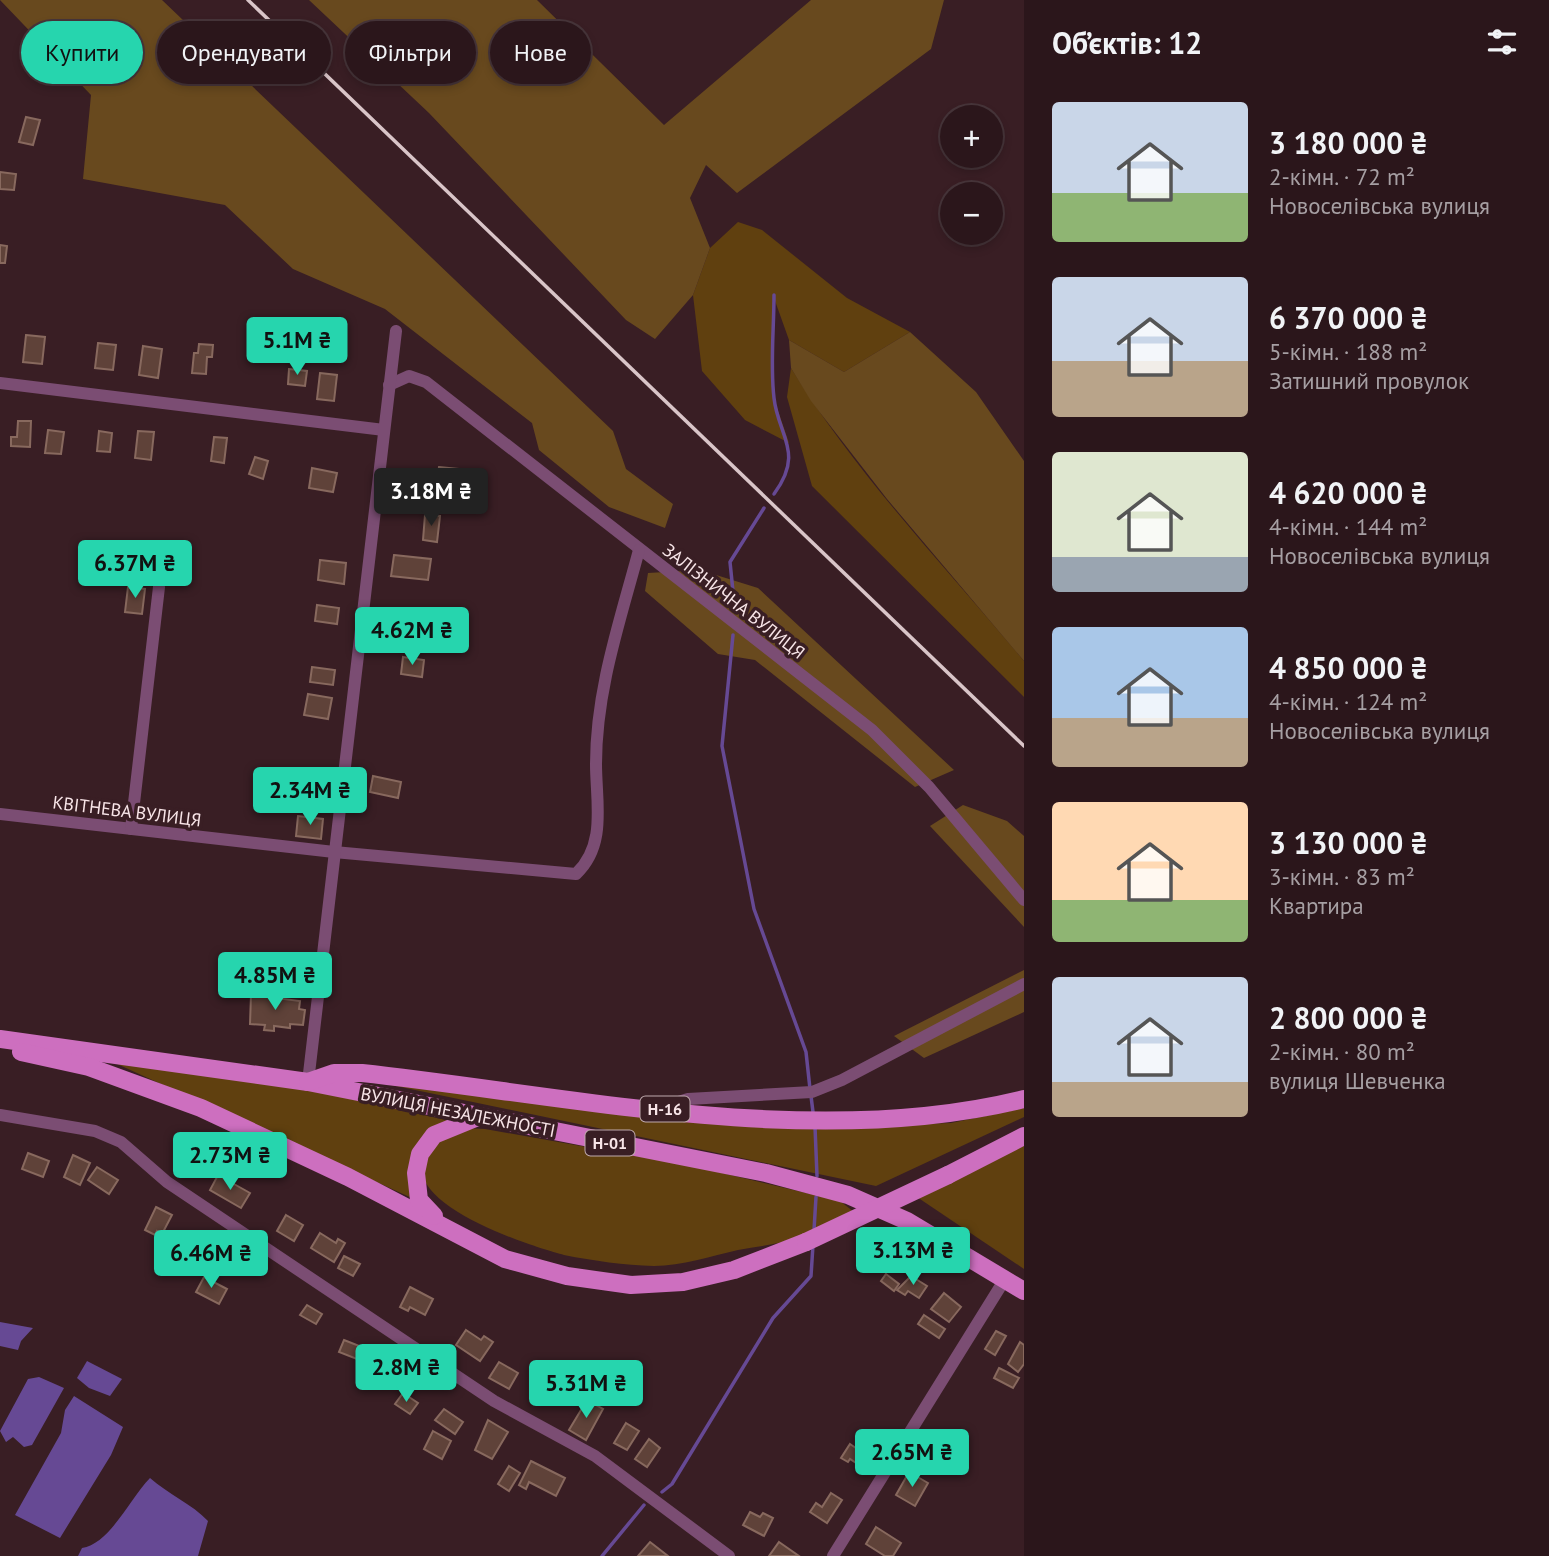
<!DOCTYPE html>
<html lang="uk">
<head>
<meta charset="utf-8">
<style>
  :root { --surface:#2b161b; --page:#331f24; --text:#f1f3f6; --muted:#a69fa3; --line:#47353a; --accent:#26d5ae }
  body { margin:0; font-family:"PT Sans",sans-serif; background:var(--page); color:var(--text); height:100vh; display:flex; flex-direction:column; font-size:26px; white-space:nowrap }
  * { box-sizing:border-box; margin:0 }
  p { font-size:23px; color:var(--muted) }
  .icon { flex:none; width:38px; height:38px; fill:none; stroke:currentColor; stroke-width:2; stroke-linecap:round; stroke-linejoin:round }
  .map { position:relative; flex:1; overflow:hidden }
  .sheet { display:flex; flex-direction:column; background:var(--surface); width:525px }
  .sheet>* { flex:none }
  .guide { position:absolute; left:21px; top:21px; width:665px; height:63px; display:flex; gap:14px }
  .controls { position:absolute; left:940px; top:105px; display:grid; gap:14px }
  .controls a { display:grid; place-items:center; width:63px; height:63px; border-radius:50%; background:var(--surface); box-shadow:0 4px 10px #0003,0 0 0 2px var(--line); font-size:35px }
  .price { position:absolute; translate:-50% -60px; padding:0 16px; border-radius:7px; background:var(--accent); color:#111; font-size:23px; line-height:46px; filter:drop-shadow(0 2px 4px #0008) }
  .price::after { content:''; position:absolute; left:50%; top:42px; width:21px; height:16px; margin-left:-10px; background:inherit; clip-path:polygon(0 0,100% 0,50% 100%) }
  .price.current { background:#222; color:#fff }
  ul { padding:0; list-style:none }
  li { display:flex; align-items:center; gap:21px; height:175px; padding:0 28px }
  li span { display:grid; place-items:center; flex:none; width:196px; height:140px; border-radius:7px; color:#555 }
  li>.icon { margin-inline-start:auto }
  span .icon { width:84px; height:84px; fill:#fffc; stroke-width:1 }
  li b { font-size:30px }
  h2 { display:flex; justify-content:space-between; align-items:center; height:84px; padding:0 28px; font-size:30px }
  .tag { padding:0 24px; border-radius:32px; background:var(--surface); box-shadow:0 4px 10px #0003,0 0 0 2px var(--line); font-size:24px; line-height:63px }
  .tag.current { background:var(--accent); color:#111 }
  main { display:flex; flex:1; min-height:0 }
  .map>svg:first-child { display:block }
  .green { fill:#60400f }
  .forest { fill:#68491e }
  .water { fill:#664994 }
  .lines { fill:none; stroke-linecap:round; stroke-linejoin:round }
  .stream { stroke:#664994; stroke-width:3.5 }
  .building { fill:#5f4239; stroke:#88695e; stroke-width:2 }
  .street { stroke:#7b4d73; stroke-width:12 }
  .primary { stroke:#cd6fbf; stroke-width:18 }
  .rail { stroke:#d9c5c8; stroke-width:3.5 }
  .primary-bridge { stroke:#cd6fbf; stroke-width:18 }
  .labels { text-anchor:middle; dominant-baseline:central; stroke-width:7; stroke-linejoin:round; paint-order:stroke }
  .shield { fill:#391e24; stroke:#bfa9ad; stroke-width:2 }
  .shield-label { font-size:16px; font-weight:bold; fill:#f8e5e8 }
  .street-label { font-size:18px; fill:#f8e5e8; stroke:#391e24 }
</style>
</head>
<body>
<main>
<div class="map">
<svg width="1024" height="1556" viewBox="0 0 1024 1556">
  <rect width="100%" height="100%" fill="#391e24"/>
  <g class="green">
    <polygon points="738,222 762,230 847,298 910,332 844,372 789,340 774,298 774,399 789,443 745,420 702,371 693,295 710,248"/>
    <path d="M 791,368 C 856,474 944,565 1024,661 L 1024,697 L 812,486 L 787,397 Z"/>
    <polygon points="104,1058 301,1088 455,1122 435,1127 414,1199"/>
    <polygon points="348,1076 894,1125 951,1123 1024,1108 1024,1117 876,1186"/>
    <path d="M 463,1128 L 485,1129 L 693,1166 L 840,1201 L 854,1212 C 837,1221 819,1231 801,1237 C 781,1244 759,1246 738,1250 C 711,1256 682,1266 654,1266 C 624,1265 594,1261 564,1255 C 533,1247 391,1202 428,1152 C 436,1141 451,1135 463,1128 Z"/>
    <polygon points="1024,1144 1024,1269 914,1195"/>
  </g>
  <g class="forest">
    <polygon points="162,0 613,431 626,469 673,504 665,528 609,507 539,450 532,423 385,309 293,269 225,205 83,179 91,95 0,0"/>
    <polygon points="309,0 537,0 664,125 811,0 944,0 931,49 737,193 706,165 690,198 710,248 693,295 655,339 626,320 429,113"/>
    <polygon points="910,332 976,392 1024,461 1024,661 887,499 811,401 791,368 789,340 844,372"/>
    <polygon points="700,570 758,588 954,770 915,787 755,660 718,654 645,591 648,573"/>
    <polygon points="963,805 1007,821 1024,836 1024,927 930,826"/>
    <polygon points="1024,970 1024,1012 924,1058 894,1036"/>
  </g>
  <g class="water">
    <polygon points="0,1322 33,1328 21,1341 18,1350 0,1346"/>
    <polygon points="87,1361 122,1379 110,1396 89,1388 77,1378"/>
    <polygon points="39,1377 64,1388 32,1445 24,1447 13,1437 6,1442 0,1431 28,1379"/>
    <polygon points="74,1396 123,1427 111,1455 60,1538 15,1515 61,1433 65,1410"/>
    <path d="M 150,1478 C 168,1494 192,1504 208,1521 L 198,1556 L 78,1556 L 82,1548 C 110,1544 130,1498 150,1478 Z"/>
  </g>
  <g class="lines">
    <g class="stream">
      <path d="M 774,295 C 774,329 770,365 774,398 C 778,436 805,452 774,494"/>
      <polyline points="735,611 730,562 764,508"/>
      <polyline points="733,635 722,746 754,909 806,1052 810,1089"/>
      <polyline points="811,1096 813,1112"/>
      <polyline points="815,1127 817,1176"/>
      <polyline points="814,1230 816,1197"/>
      <polyline points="662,1492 672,1484 773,1318 811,1276 813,1245"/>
      <polyline points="602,1556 644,1505"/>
    </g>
  </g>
  <g class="building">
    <polygon points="26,117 40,120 33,145 19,142"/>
    <polygon points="0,172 16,174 14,190 0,189"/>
    <polygon points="0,245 7,246 5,263 0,263"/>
    <polygon points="26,335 45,337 42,364 23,362"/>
    <polygon points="98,343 116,345 113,370 95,368"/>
    <polygon points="199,344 213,345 212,357 207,357 206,374 192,373 194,353 198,353"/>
    <polygon points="143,346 162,349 158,378 139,375"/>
    <polygon points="289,369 307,371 305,386 288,384"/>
    <polygon points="320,373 337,375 334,401 317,399"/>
    <polygon points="18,421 31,421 30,447 11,446 11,437 17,437"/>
    <polygon points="48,430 64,432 61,454 45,453"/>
    <polygon points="99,431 112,433 110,452 97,451"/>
    <polygon points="138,431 154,432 151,460 135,458"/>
    <polygon points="214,437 227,438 224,463 211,461"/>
    <polygon points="255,457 268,461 263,479 249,474"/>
    <polygon points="439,467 458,469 456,483 437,480"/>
    <polygon points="312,468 337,473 333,492 309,488"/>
    <polygon points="425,515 440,516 437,542 423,540"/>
    <polygon points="394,555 431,559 428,580 391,576"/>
    <polygon points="320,560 346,563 344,584 318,580"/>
    <polygon points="128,587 145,589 142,614 125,612"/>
    <polygon points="317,605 339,608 337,624 315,621"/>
    <polygon points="403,657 424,660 422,677 401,674"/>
    <polygon points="312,667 335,670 333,685 310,682"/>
    <polygon points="308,694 332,698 328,719 304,715"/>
    <polygon points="298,772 323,775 321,791 296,787"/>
    <polygon points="373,776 401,782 398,798 370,792"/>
    <polygon points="298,816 323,819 321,839 296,836"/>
    <polygon points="251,995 300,1001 299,1009 305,1010 303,1025 290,1024 290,1028 274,1026 274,1031 264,1030 265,1025 250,1024"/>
    <polygon points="28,1153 49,1161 43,1177 22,1169"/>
    <polygon points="73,1155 90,1163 80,1185 64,1177"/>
    <polygon points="97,1167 118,1180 109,1194 88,1180"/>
    <polygon points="218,1175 250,1193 241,1208 210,1190"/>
    <polygon points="156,1207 172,1215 162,1234 157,1231 155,1235 145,1230"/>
    <polygon points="286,1215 303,1225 294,1241 277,1231"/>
    <polygon points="320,1233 336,1243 338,1239 345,1243 334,1262 311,1248"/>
    <polygon points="344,1256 360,1264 353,1276 338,1268"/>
    <polygon points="886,1274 899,1284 894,1291 881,1281"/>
    <polygon points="911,1276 927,1286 919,1298 908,1291 905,1295 897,1290"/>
    <polygon points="204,1277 227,1289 219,1304 196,1292"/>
    <polygon points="410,1287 433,1299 425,1315 410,1307 408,1311 400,1307"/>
    <polygon points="944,1293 961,1307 949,1322 931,1309"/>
    <polygon points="307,1305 322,1314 316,1324 300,1315"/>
    <polygon points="924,1315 945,1329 939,1338 918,1324"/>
    <polygon points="466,1330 481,1340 484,1336 493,1342 480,1361 456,1345"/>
    <polygon points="996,1331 1006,1336 995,1355 985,1349"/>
    <polygon points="344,1340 367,1349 362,1361 339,1352"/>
    <polygon points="1020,1342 1024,1345 1024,1364 1018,1372 1008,1364"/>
    <polygon points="384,1349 401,1361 384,1386 374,1379 378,1372 371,1367"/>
    <polygon points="499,1362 518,1373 509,1389 489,1378"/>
    <polygon points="999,1368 1019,1378 1013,1388 994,1378"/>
    <polygon points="403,1393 418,1403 410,1414 395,1404"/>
    <polygon points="587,1400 603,1409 586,1440 569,1430"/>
    <polygon points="444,1409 463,1422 455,1434 435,1420"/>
    <polygon points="488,1420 508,1432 492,1459 475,1450"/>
    <polygon points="626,1423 639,1431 627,1450 614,1443"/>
    <polygon points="433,1431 451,1441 442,1459 424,1449"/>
    <polygon points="649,1439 660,1448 647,1467 635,1459"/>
    <polygon points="850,1444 869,1457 862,1467 850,1459 848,1462 841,1458"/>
    <polygon points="531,1461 565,1478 556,1496 529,1482 526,1489 519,1485"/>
    <polygon points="509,1466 520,1473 509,1491 498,1484"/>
    <polygon points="909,1472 928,1483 915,1506 896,1495"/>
    <polygon points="831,1493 842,1500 827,1523 810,1512 816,1503 822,1507"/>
    <polygon points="750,1512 760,1517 763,1513 773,1518 764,1536 743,1525"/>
    <polygon points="876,1527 901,1543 893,1556 885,1556 866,1544"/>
    <polygon points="650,1542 668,1556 638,1556"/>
    <polygon points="779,1542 799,1556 769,1556"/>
  </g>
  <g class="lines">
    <g class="street">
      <polyline points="0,383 384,430"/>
      <polyline points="389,385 409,376 426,382 872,730 929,787 1024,900"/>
      <path d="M 0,814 L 334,852 L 576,874 C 607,845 596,802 596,764 C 596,690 620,621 639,550"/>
      <polyline points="131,829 159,587"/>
      <polyline points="308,1082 396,331"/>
      <polyline points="660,1108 688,1099 812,1092 842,1080 1024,984"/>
      <polyline points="0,1115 95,1131 121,1142 167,1182 494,1401 595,1456 729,1556"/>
      <polyline points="833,1556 1005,1279"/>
    </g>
    <g class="primary">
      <polyline points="0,1039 308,1082 766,1173 848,1195 907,1221 1024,1291"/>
      <polyline points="21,1052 89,1067 201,1108 348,1177 505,1259 567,1276 631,1285 683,1282 734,1270 806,1242"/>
      <path d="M 308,1082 L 334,1073 L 362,1073 C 573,1096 815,1151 1024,1099"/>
      <polyline points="948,1175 1024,1136"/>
      <polyline points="434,1216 419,1200 416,1173 420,1154 434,1135 478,1117"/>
    </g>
    <polyline class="rail" points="248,0 1024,746"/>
    <polyline class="primary-bridge" points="806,1242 948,1175"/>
  </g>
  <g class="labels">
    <g class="shield">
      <rect x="640.5" y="1096.5" width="49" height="25" rx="5"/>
      <rect x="585.5" y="1130.5" width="49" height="25" rx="5"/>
    </g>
    <g class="shield-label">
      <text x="665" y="1109">Н-16</text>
      <text x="610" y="1143">Н-01</text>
    </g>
    <g class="street-label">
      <text transform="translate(734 601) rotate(38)">ЗАЛІЗНИЧНА ВУЛИЦЯ</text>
      <text transform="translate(127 811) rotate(7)">КВІТНЕВА ВУЛИЦЯ</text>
      <text transform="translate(458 1112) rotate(11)">ВУЛИЦЯ НЕЗАЛЕЖНОСТІ</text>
    </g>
  </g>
</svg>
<div class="controls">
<a>+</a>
<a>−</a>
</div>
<b class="price" style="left:297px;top:377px">5.1M ₴</b>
<b class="price current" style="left:431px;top:528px">3.18M ₴</b>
<b class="price" style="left:135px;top:600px">6.37M ₴</b>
<b class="price" style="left:412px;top:667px">4.62M ₴</b>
<b class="price" style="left:310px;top:827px">2.34M ₴</b>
<b class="price" style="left:275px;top:1012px">4.85M ₴</b>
<b class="price" style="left:230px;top:1192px">2.73M ₴</b>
<b class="price" style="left:913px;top:1287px">3.13M ₴</b>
<b class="price" style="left:211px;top:1290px">6.46M ₴</b>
<b class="price" style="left:406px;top:1404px">2.8M ₴</b>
<b class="price" style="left:586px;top:1420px">5.31M ₴</b>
<b class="price" style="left:912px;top:1489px">2.65M ₴</b>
<div class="guide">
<a class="tag current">Купити</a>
<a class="tag">Орендувати</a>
<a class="tag">Фільтри</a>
<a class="tag">Нове</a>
</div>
</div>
<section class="sheet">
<h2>Об’єктів: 12<svg class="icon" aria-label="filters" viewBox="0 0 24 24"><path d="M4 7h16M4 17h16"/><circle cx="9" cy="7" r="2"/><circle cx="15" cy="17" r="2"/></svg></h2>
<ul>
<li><span style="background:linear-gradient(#c9d6e8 65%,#8fb573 0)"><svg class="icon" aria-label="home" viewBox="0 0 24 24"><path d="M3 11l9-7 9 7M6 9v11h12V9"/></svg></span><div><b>3 180 000 ₴</b><p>2-кімн. · 72 m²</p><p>Новоселівська вулиця</p></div></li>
<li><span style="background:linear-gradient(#c9d6e8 60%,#b9a48a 0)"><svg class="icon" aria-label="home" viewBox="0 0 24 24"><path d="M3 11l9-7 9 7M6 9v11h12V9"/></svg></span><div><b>6 370 000 ₴</b><p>5-кімн. · 188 m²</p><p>Затишний провулок</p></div></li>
<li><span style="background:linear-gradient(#dfe7d0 75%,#9aa5b1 0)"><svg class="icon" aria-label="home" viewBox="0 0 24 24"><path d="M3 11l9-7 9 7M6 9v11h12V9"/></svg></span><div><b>4 620 000 ₴</b><p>4-кімн. · 144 m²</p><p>Новоселівська вулиця</p></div></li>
<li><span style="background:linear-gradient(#a9c7e8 65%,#b9a48a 0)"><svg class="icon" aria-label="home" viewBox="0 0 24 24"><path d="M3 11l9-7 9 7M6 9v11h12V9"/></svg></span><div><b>4 850 000 ₴</b><p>4-кімн. · 124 m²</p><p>Новоселівська вулиця</p></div></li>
<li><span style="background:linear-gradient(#ffd9b3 70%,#8fb573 0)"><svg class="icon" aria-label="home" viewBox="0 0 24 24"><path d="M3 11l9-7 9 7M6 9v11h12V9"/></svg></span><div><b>3 130 000 ₴</b><p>3-кімн. · 83 m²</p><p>Квартира</p></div></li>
<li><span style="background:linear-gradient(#c9d6e8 75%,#b9a48a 0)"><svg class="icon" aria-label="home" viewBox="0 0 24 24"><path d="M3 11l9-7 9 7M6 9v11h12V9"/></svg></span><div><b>2 800 000 ₴</b><p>2-кімн. · 80 m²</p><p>вулиця Шевченка</p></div></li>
</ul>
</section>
</main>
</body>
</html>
